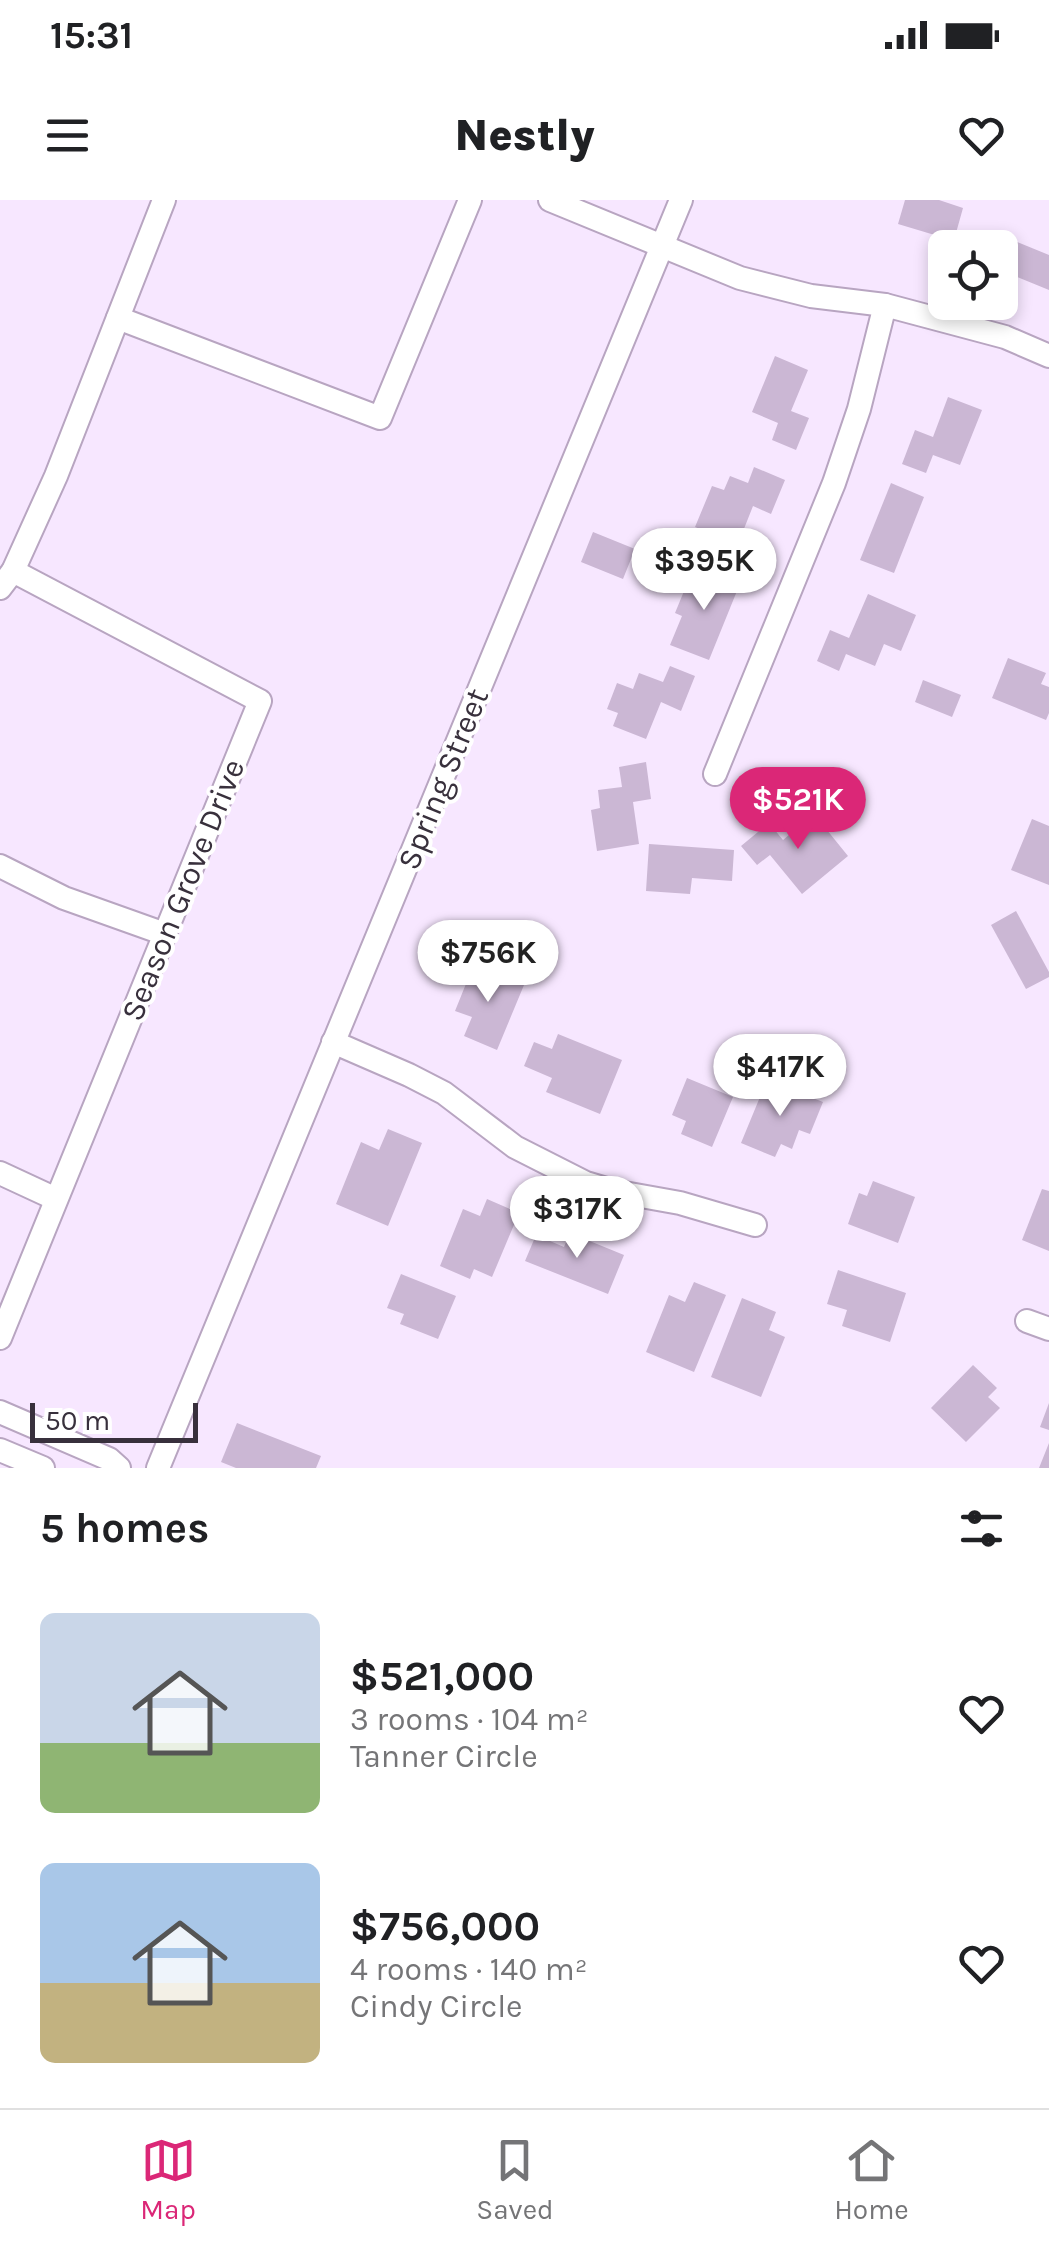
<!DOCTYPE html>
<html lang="en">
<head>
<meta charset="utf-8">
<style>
  :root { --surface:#fff; --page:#f6f6f6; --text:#202124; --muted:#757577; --line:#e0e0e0; --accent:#db2777 }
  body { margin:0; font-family:Karla,sans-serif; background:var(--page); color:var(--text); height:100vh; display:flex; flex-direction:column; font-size:38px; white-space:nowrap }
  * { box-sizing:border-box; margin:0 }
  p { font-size:32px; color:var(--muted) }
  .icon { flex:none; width:55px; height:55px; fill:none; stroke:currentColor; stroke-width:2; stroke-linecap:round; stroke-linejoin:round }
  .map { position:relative; height:1268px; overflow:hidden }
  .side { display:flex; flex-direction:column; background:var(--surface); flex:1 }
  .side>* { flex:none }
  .tools { position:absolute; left:928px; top:30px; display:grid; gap:20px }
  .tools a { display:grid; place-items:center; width:90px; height:90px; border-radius:15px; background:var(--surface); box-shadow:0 5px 15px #0003; font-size:50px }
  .scale { position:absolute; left:30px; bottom:25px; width:168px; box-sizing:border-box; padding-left:10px; border:5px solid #38303c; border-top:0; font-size:28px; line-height:35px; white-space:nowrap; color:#38303c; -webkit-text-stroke:8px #fff; paint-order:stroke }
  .price { position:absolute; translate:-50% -85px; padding:0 22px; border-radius:35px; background:#fff; color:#222; font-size:32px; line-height:65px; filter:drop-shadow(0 2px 5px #0008) }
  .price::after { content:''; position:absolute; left:50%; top:60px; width:30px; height:22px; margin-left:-15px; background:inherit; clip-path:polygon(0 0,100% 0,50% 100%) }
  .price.current { background:var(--accent); color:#fff }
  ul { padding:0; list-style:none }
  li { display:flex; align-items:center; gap:30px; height:250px; padding:0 40px }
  li span { display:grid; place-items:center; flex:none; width:280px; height:200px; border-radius:15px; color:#555 }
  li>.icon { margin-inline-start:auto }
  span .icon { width:120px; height:120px; fill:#fffc; stroke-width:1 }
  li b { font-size:42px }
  h2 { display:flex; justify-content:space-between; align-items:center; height:120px; padding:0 40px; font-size:42px }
  .status { display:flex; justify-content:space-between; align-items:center; height:70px; padding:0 50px; background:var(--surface); direction:ltr }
  .status svg { height:28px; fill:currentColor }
  header { display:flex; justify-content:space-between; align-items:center; height:130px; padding:0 40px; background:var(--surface); font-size:45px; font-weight:800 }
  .menu { display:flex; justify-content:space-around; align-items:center; height:140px; border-top:2px solid var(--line); background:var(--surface); font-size:28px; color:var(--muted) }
  .menu a { display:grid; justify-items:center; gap:5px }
  .menu .current { color:var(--accent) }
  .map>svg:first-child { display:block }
  .building { fill:#cbb7d4 }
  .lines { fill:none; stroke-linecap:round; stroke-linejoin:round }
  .minor-casing { stroke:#b8a5c1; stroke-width:26 }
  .minor { stroke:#fff; stroke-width:22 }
  .labels { text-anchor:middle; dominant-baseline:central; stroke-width:8; stroke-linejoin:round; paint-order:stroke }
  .street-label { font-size:32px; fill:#38303c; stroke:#fff }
</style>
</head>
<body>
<div class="status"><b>15:31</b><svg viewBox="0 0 49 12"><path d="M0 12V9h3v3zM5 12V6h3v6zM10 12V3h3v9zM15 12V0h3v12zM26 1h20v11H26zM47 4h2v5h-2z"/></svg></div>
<header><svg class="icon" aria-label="menu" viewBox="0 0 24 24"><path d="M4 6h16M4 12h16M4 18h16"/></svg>Nestly<svg class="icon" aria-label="heart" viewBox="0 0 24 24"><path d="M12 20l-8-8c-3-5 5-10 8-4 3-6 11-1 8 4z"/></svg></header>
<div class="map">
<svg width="1049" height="1268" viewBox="0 0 1049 1268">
  <rect width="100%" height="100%" fill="#f7e7ff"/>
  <g class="building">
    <polygon points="905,0 939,0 963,8 956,33 973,38 970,48 945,48 945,57 933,54 938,36 898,24"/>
    <polygon points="998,34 1049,55 1049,90 1000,70 1000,48 993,48"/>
    <polygon points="775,156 808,170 791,211 809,218 796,250 772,240 778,223 752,212"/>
    <polygon points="948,197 982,210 960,265 933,255 926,273 902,264 915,230 933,237"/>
    <polygon points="754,267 785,280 771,314 753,306 738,344 695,327 712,286 724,290 730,276 748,283"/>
    <polygon points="891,283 924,297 894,373 860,360"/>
    <polygon points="593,332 635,349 623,379 581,362"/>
    <polygon points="710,369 741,381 709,460 670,445 682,416 675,413 689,379 703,385"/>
    <polygon points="868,394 916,415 901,451 884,444 875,466 846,454 839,471 817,461 830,430 849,438"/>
    <polygon points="1008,458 1046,473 1041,484 1049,487 1049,513 1046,520 992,498"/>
    <polygon points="670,466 695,476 681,511 661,502 646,539 613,526 618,513 607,509 617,483 633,489 639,473 663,482"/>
    <polygon points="923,480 961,495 952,517 915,502"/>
    <polygon points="646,562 651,599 633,602 639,644 597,651 591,610 600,608 598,590 622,587 619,567"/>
    <polygon points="814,614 848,656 802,694 770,655 757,665 741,646 769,623 783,640"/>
    <polygon points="1032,619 1049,626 1049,685 1011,670"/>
    <polygon points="649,644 734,650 732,681 692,678 690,694 646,691"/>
    <polygon points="1016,711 1049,772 1049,777 1026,789 991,725"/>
    <polygon points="474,764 524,785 497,850 464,836 472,817 455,811"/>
    <polygon points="558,834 622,860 600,914 546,892 552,878 524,866 534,842 552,849"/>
    <polygon points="687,878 733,897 712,947 681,934 686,921 672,915"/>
    <polygon points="767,880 823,902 810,934 799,930 792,949 781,944 775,957 741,943"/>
    <polygon points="388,929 422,943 388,1026 336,1004 361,942 379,950"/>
    <polygon points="873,981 915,997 898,1043 848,1024 859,993 867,996"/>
    <polygon points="1042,989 1049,991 1049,1051 1022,1040"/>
    <polygon points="487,999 519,1013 492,1077 474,1069 470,1079 440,1066 463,1009 480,1016"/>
    <polygon points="570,1033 624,1055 608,1094 525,1061 536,1035 564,1047"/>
    <polygon points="838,1070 906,1093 890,1142 842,1126 847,1110 827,1104"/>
    <polygon points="401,1074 456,1096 438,1139 400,1124 404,1114 387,1108"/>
    <polygon points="694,1082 726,1095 694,1172 646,1152 669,1095 685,1102"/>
    <polygon points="742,1098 776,1112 769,1130 785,1137 761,1197 711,1177"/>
    <polygon points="973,1165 997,1188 988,1197 1000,1208 966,1242 931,1208"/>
    <polygon points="1049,1203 1049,1230 1040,1227"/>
    <polygon points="237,1223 321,1256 316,1268 236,1268 221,1262"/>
    <polygon points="1049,1243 1049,1268 1039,1268"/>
  </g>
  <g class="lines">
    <defs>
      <g id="minor">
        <polyline points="550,0 740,78 811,96 885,105 1005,137 1049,156"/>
        <polyline points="118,118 380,218 470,0"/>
        <polyline points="0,388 13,371 56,276 164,0"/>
        <polyline points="715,574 834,283 859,209 885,105"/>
        <polyline points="0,666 64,698 165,734"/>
        <polyline points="333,842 409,875 444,893 515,947 586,983 613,991 680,1003 755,1025"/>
        <polyline points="0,973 56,999"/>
        <polyline points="1027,1121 1049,1129"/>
        <polyline points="0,1138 260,501 13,371"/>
        <polyline points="0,1212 109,1259 119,1268"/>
        <polyline points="0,1250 43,1268"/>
        <polyline points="158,1268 681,0"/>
      </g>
    </defs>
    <use href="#minor" class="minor-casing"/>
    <use href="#minor" class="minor"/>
  </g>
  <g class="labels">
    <g class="street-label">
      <text transform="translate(443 579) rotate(-68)">Spring Street</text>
      <text transform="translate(183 690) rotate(-68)">Season Grove Drive</text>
    </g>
  </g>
</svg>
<div class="tools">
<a><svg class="icon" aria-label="locate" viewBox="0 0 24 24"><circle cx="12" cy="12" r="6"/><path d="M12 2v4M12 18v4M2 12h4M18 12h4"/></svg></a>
</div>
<div class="scale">50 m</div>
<b class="price" style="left:704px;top:413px">$395K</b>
<b class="price current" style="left:798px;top:652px">$521K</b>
<b class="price" style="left:488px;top:805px">$756K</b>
<b class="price" style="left:780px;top:919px">$417K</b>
<b class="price" style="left:577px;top:1061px">$317K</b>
</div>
<section class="side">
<h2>5 homes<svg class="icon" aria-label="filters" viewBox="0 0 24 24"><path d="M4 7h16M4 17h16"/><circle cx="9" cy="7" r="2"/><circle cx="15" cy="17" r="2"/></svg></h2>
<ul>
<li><span style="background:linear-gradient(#c9d6e8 65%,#8fb573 0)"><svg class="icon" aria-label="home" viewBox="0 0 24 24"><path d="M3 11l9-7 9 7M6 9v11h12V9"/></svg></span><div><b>$521,000</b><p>3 rooms · 104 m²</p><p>Tanner Circle</p></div><svg class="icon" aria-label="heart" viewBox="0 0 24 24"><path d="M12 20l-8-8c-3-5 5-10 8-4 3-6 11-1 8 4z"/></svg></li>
<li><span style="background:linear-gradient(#a9c7e8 60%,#c2b280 0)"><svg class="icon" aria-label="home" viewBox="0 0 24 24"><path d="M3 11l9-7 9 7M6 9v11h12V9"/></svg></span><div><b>$756,000</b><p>4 rooms · 140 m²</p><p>Cindy Circle</p></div><svg class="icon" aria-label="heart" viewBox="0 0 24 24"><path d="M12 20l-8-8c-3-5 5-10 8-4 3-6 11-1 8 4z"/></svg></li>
</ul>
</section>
<nav class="menu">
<a class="current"><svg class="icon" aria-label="map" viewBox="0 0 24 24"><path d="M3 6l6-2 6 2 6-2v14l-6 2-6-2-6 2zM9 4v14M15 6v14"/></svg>Map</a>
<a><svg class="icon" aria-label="saved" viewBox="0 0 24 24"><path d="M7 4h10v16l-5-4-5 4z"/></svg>Saved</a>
<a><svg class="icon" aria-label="home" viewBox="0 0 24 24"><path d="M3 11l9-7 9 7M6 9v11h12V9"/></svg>Home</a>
</nav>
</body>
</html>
